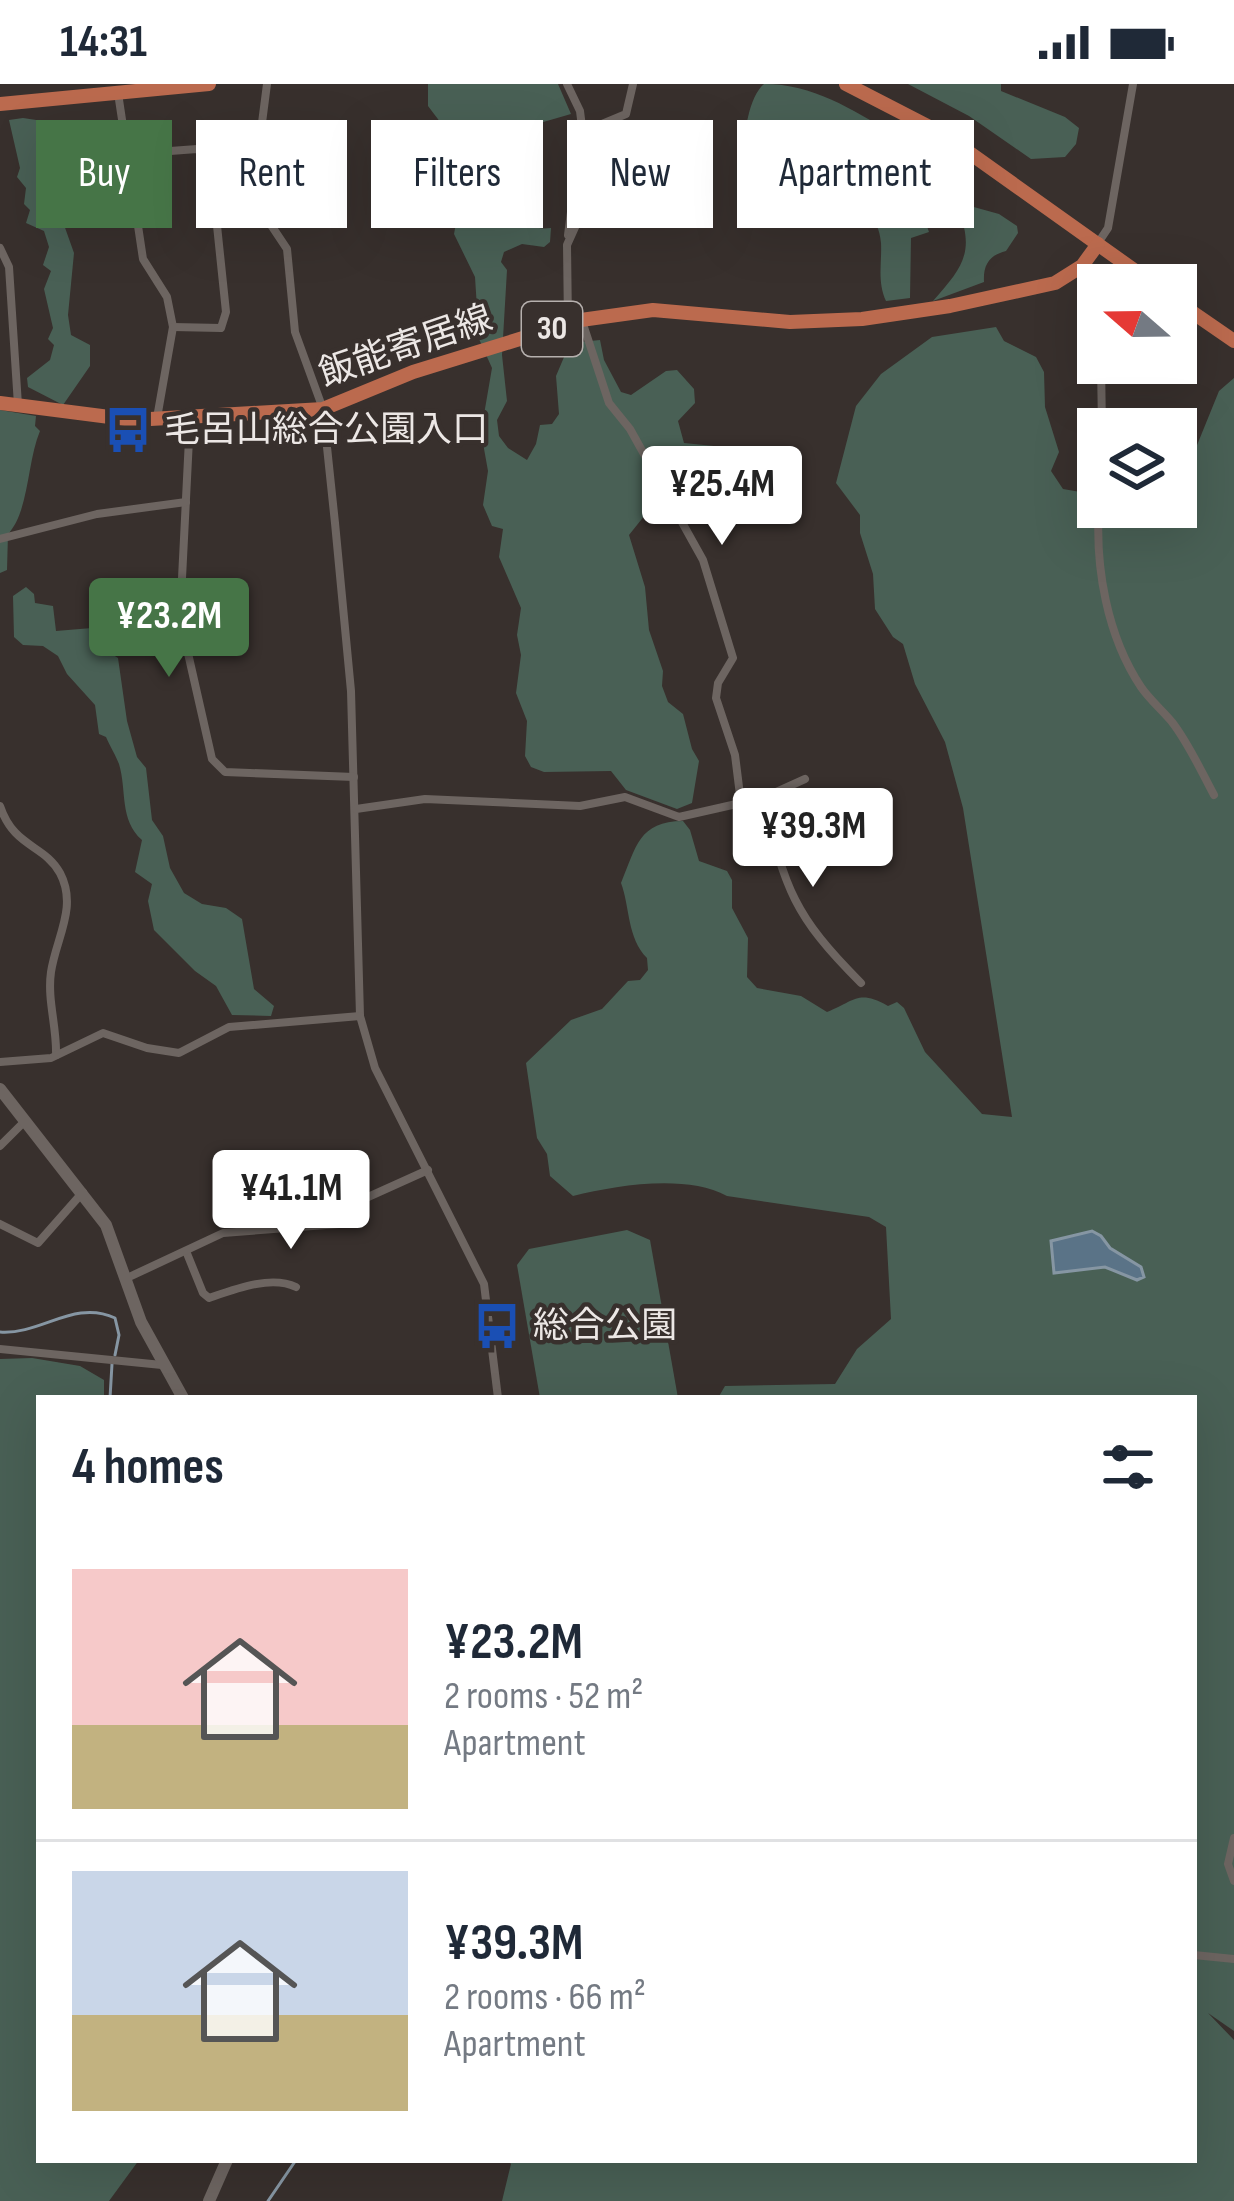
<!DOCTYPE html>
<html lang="en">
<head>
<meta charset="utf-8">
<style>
  :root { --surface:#fff; --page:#f2f2f3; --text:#1f2937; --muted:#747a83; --line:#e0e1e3; --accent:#467547 }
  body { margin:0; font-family:"Sofia Sans Condensed","Noto Sans JP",sans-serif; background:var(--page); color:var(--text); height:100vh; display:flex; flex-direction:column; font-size:45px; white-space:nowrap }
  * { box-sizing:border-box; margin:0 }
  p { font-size:39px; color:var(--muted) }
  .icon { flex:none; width:66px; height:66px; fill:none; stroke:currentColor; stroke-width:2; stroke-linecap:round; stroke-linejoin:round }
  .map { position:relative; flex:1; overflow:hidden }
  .drawer { position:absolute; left:36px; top:1311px; width:1161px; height:768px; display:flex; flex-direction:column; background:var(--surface); border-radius:0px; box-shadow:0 12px 48px #0002 }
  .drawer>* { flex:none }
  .hud { position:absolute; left:36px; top:36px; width:1164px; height:108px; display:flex; gap:24px }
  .needle { width:78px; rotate:290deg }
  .tools { position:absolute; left:1077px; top:180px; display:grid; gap:24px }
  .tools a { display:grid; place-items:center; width:120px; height:120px; border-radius:0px; background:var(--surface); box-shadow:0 12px 48px #0002; font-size:60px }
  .price { position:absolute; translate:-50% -102px; padding:0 27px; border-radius:12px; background:#fff; color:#222; font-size:39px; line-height:78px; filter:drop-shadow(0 3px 6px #0008) }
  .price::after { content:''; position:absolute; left:50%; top:72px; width:36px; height:27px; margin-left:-18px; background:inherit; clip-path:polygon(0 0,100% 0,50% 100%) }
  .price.selected { background:var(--accent); color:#fff }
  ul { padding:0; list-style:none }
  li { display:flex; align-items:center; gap:36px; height:300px; padding:0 36px }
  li+li { border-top:3px solid var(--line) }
  li span { display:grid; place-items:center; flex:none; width:336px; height:240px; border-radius:0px; color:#555 }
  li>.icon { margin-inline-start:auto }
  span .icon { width:144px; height:144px; fill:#fffc; stroke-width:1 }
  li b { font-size:51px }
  h2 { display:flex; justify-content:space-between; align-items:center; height:144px; padding:0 36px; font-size:51px }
  .tag { padding:0 42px; border-radius:0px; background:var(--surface); box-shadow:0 12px 48px #0002; font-size:42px; line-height:108px }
  .tag.selected { background:var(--accent); color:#fff }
  .status { display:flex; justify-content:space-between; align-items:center; height:84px; padding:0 60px; background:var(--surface); direction:ltr }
  .status svg { height:33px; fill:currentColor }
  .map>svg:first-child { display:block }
  .green { fill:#496055 }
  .water { fill:#5a7387; stroke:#8696a3; stroke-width:3 }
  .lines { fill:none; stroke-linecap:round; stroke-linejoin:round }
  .stream { stroke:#8696a3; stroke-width:3 }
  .street { stroke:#6d6561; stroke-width:8 }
  .secondary { stroke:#6d6561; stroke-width:12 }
  .primary { stroke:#bb6a4e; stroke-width:14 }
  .labels { text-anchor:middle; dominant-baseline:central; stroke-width:9; stroke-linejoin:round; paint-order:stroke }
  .shield { fill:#38302d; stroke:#b6b0ae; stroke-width:3 }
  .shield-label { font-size:33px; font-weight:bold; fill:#ece7e5 }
  .street-label { font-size:36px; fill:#ece7e5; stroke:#38302d }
  .poi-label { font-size:36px; fill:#ece7e5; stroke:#38302d; text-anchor:start }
</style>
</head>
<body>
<div class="status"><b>14:31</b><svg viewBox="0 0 49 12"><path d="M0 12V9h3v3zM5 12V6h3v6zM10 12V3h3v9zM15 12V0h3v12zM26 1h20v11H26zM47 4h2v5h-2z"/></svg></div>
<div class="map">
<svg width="1234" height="2117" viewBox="0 0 1234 2117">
  <rect width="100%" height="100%" fill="#38302d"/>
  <g class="green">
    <path d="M 428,0 L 558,0 L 571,30 L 526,43 L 524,56 L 534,63 C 535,83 526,98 507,104 L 502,127 C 517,140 531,146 551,144 L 550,158 L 544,163 L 522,160 L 504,168 L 501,178 L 507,186 L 502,271 L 507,317 L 497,336 L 499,352 L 508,364 L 527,376 L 536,360 L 540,341 L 552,340 L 559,330 L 556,292 L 570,259 L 600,256 L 604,276 L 621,308 L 631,311 L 666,287 L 677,286 L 694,305 L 695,319 L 678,337 L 684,359 L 714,362 L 722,388 L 718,396 L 709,396 L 702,403 L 707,420 L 703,428 L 672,423 L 649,426 L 629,451 L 645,503 L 649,546 L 663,587 L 662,602 L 668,618 L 683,630 L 692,665 L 699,677 L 692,719 L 677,725 L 626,706 L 611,687 L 544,688 L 531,683 L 525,672 L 527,637 L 516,609 L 521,571 L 517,551 L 521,524 L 499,473 L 503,445 L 492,442 L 483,421 L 488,387 L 481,348 L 492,284 L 479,255 L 475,193 L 454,150 L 460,118 L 446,66 L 450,51 L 428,22 Z"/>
    <path d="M 764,0 C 813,0 851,25 892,49 L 905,129 L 923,131 L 929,148 L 911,154 L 910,214 L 886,217 C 877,197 882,180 881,159 C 877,105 817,127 784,130 L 773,122 L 765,137 L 751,140 C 739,109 739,21 764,0 Z"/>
    <polygon points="908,0 1001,0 1001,7 1065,33 1079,44 1076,60 1065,73 1031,75 969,32"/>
    <polygon points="23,34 76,42 78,61 72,65 65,62 56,69 54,98 58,124 74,169 68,231 71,251 90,261 90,282 63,321 28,303 27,294 50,276 54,261 48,255 53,244 44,205 51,187 43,181 49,163 44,147 26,139 30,126 24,120 26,104 17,93 20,84 9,36"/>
    <path d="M 963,120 L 999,130 L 1017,142 L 1018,149 L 1006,167 C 990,171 983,180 984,198 L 933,217 C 961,185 976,169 958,125 Z"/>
    <path d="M 996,243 L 1004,257 L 1036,273 L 1044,288 L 1045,323 L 1059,368 L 1051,387 L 1063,405 L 1098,411 L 1098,423 L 1176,423 L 1176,394 L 1191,376 L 1219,307 L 1234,294 L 1234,1947 L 1208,1929 L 1234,1956 L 1234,2117 L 502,2117 L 511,2080 L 508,2076 L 1194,2076 L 1194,1314 L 718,1314 L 725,1302 L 835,1300 L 857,1265 L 891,1235 L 886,1143 L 869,1133 L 727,1112 C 686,1090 618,1101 573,1112 L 550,1092 L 547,1070 L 537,1054 L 526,979 L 571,936 L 602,925 L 628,897 L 640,896 L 648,886 L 647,874 C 627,854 630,823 621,799 C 636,763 639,737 683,737 L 690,746 L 699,777 L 727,787 L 732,796 L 732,824 L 748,854 L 747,893 L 757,904 L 801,912 L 827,928 C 855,917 858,905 888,922 L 897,918 L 904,924 L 925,968 L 982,1030 L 1012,1033 L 963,724 L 945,658 L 915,600 L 903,560 L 893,553 L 875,525 L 873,490 L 860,449 L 860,431 L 836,399 L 856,322 L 881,290 L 932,253 Z"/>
    <path d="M 0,326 L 36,332 L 35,342 L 40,347 C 27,378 29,428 8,450 L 7,486 L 0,489 Z"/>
    <path d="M 26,503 L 34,510 L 35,519 L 53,522 L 56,547 L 92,544 L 90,556 L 118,574 L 127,637 L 137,673 L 146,684 L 152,736 L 163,752 L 170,784 L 184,809 L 202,820 L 226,824 L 242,835 L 254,905 L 274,922 L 271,932 L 232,931 L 216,902 L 195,887 L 154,846 L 148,817 L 152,800 L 135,788 L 142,756 C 119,736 127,706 119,680 C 116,672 110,662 106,653 L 99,650 L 95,621 L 67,590 L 58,572 L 43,562 L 23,561 L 14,553 L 13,512 Z"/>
    <polygon points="627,1146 650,1156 678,1314 540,1314 517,1181 529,1165"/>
    <polygon points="32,1274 80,1282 104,1296 104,1314 39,1314 39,2076 139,2076 109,2117 0,2117 0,1275"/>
  </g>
  <polygon class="water" points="1092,1147 1101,1152 1110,1164 1141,1183 1144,1193 1137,1196 1105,1183 1054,1189 1051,1157"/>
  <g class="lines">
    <g class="stream">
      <path d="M 0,1248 C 41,1251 74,1215 115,1234 L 119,1251 L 115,1271"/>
      <polyline points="110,1314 112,1280"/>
      <polyline points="268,2117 296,2076"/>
    </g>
    <g class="street">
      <polyline points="267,0 259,62 261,126 287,165 295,248 323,325 335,439 351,607 360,932 375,984 484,1200 498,1314"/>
      <polyline points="567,0 580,27 582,43 568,151"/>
      <polyline points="118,9 143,175 167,213 173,243 157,334"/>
      <polyline points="130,70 197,65 258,79"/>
      <polyline points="223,73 227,131"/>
      <polyline points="1098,159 1108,144 1133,0"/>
      <polyline points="0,164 9,183 18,321"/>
      <polyline points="1082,182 1099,201"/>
      <polyline points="582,237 609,319 630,345 703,476 733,574 718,599 716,614 735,671 741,719"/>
      <polyline points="568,239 567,161 576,141 593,54 602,40 626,30 633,0"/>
      <polyline points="173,243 221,244 226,228 216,132 261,126"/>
      <polyline points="1101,279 1102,345"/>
      <polyline points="190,335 180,534 212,675 225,688 354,693"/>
      <path d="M 1099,423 C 1095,483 1107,552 1141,603 C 1150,616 1162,626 1172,638 C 1189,660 1201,687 1214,711"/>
      <polyline points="0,455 97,430 186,418"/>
      <path d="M 763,715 C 786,806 793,831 861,899"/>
      <path d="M 0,722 C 14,764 44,760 60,789 C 78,823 56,854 51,888 C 47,916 57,943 56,971"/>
      <polyline points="356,725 425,715 580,722 625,713 679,733 763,714 805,695"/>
      <polyline points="0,978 51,974 103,949 147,964 179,969 229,943 360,932"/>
      <polyline points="0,1062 24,1038"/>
      <polyline points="0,1140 38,1159 83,1108"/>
      <path d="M 186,1167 L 203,1209 L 209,1214 C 235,1205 271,1191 296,1203"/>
      <polyline points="127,1194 223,1149 339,1140 357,1118 428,1086"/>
      <polyline points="0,1265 162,1281"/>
      <polyline points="1234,1754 1228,1780 1234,1797"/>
      <polyline points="1194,1871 1234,1875"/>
    </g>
    <g class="secondary">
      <polyline points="0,1005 106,1141 141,1238 183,1314"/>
      <polyline points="209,2117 227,2076"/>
    </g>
    <g class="primary">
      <polyline points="846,0 943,50 1155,201"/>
      <polyline points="0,20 209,0"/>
      <polyline points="1176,217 1234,257"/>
      <polyline points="0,319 133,336 323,325 413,288 581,236 653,226 790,238 862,235 950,222 1055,199 1082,182 1098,160"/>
    </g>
  </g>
  <defs>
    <symbol id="bus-bare" viewBox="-9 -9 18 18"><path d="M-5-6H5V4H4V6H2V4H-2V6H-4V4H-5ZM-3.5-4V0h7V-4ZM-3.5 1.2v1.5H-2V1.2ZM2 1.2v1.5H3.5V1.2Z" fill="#1a4fb4" stroke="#38302d" stroke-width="2.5" paint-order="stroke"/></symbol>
  </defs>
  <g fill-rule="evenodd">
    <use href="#bus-bare" x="95" y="313" width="66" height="66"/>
    <use href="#bus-bare" x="464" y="1209" width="66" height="66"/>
  </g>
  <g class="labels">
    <rect class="shield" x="522" y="218" width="60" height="54" rx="9"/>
    <g class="shield-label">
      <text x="552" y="245">30</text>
    </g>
    <g class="street-label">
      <text transform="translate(406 263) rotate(-19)">飯能寄居線</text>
    </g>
    <g class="poi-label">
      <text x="164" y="346">毛呂山総合公園入口</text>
      <text x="533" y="1242">総合公園</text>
    </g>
  </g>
</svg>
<div class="tools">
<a><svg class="needle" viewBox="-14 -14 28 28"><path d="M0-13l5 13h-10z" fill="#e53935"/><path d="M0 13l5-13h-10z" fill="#747a83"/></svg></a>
<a><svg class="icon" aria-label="layers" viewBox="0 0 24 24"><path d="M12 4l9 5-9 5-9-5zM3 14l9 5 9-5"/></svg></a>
</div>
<b class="price" style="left:722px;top:464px">¥25.4M</b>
<b class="price selected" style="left:169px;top:596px">¥23.2M</b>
<b class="price" style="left:813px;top:806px">¥39.3M</b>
<b class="price" style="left:291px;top:1168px">¥41.1M</b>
<div class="hud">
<a class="tag selected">Buy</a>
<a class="tag">Rent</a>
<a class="tag">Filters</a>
<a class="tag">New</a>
<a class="tag">Apartment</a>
</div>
<section class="drawer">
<h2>4 homes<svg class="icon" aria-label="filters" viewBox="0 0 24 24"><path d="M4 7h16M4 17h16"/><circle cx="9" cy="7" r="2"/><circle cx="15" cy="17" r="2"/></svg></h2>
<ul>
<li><span style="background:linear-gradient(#f6c9c9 65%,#c2b280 0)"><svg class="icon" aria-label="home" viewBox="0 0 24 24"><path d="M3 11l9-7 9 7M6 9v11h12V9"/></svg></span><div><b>¥23.2M</b><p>2 rooms · 52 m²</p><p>Apartment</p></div></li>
<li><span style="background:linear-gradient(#c9d6e8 60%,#c2b280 0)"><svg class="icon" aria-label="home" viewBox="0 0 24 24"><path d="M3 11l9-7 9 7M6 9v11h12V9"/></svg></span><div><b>¥39.3M</b><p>2 rooms · 66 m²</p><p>Apartment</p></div></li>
</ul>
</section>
</div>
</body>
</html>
